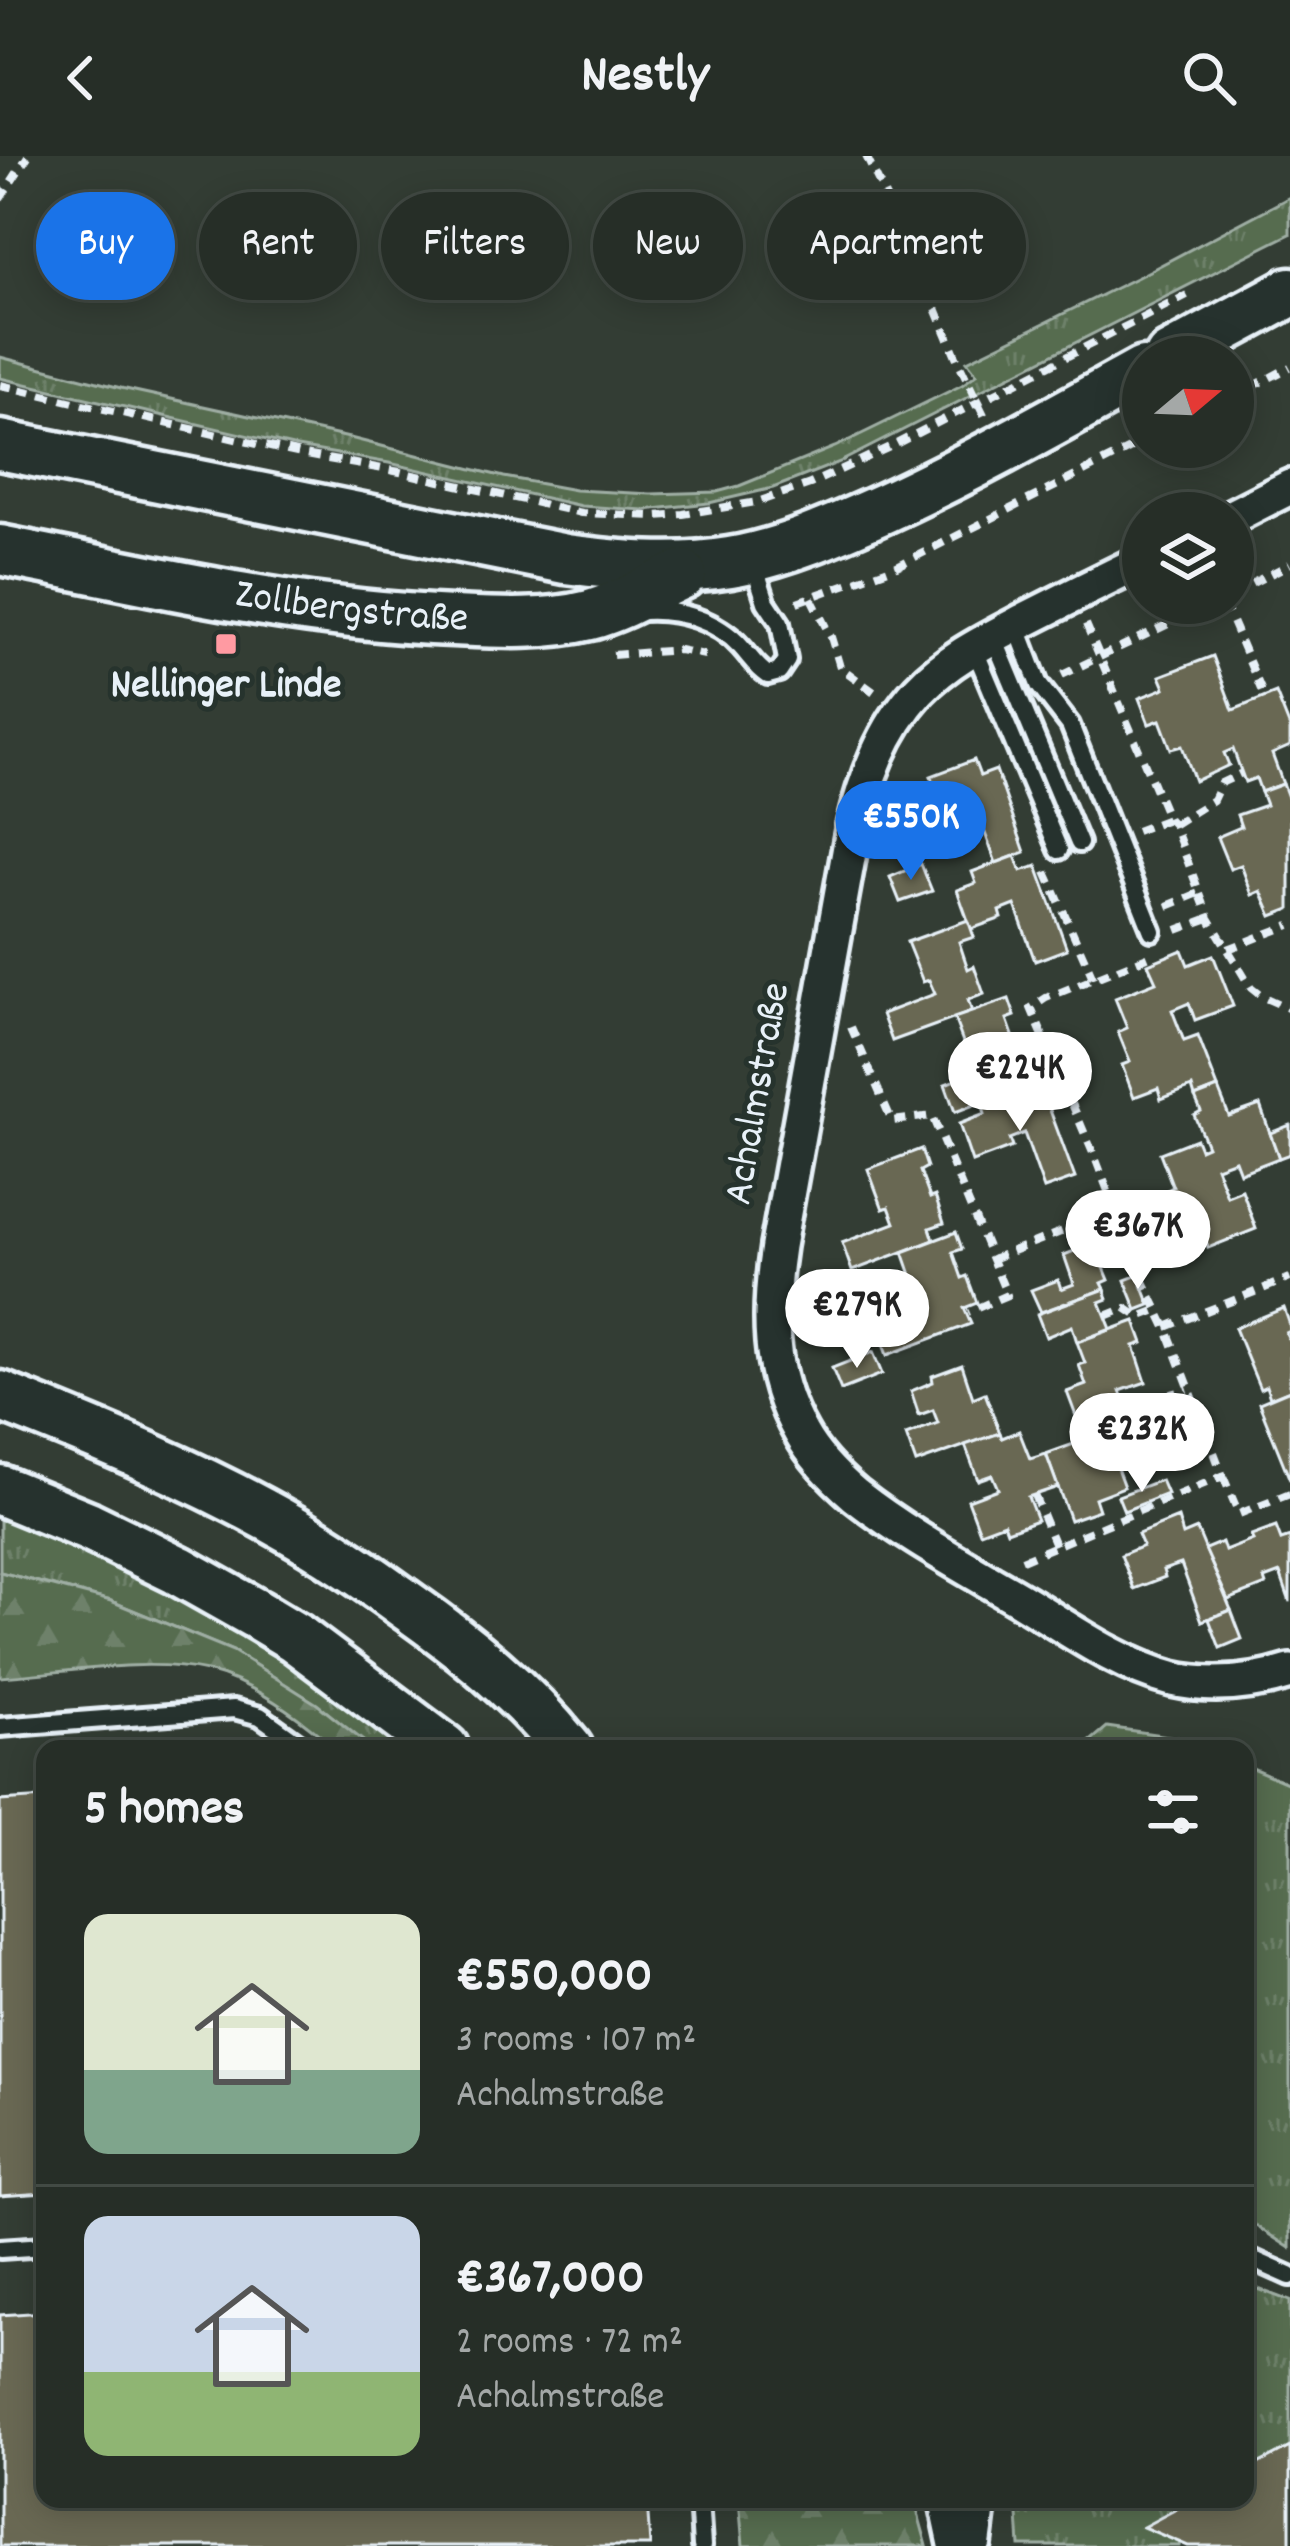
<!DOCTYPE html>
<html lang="en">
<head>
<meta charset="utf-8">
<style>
  :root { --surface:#262e27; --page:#2e362f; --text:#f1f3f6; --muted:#a4a8a7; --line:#424a44; --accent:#1a73e8 }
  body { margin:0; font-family:Dekko,sans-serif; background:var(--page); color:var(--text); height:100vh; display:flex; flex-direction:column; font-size:45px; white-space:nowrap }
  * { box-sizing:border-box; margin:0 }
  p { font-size:39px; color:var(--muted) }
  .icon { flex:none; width:66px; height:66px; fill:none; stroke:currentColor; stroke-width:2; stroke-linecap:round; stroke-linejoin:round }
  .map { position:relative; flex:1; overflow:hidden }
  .drawer { position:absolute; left:36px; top:1584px; width:1218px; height:768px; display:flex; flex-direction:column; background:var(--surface); border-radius:24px; box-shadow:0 6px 30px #0003,0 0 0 3px var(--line) }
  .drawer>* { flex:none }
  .hud { position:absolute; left:36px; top:36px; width:1218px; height:108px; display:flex; gap:24px }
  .needle { width:78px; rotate:71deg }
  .controls { position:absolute; left:1122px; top:180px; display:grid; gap:24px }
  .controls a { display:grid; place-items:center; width:132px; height:132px; border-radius:50%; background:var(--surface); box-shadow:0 6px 30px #0003,0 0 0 3px var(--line); font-size:60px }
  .price { position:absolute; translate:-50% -102px; padding:0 27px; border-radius:42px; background:#fff; color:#222; font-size:39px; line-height:78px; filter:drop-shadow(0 3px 6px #0008) }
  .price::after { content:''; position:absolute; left:50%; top:72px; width:36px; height:27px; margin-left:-18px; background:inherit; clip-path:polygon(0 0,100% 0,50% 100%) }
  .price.selected { background:var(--accent); color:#fff }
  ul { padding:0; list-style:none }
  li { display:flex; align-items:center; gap:36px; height:300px; padding:0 48px }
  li+li { border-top:3px solid var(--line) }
  li span { display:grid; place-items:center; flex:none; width:336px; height:240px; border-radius:24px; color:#555 }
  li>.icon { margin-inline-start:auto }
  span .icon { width:144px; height:144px; fill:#fffc; stroke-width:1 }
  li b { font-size:51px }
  h2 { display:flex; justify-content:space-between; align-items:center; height:144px; padding:0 48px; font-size:51px }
  .chip { padding:0 42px; border-radius:54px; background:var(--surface); box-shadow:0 6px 30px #0003,0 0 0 3px var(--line); font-size:42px; line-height:108px }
  .chip.selected { background:var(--accent); color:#fff }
  header { display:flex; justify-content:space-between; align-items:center; height:156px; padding:0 48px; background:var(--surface); font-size:54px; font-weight:800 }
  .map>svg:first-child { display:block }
  .grass { fill:url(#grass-tufts); stroke:#9faea4; stroke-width:3 }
  .forest { fill:url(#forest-firs); stroke:#9faea4; stroke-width:3 }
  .building { fill:#696752; stroke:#e8f1f8; stroke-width:3 }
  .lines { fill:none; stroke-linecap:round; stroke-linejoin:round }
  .service-casing { stroke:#e8f1f8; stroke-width:26 }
  .minor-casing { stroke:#e8f1f8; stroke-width:42 }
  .secondary-casing { stroke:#e8f1f8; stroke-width:57 }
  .path { stroke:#e8f1f8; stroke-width:8; stroke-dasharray:12 9; stroke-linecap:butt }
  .service { stroke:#26332d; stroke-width:16 }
  .minor { stroke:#26332d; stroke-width:33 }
  .secondary { stroke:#26332d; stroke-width:48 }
  .poi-dot { fill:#ff9aa2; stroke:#26332d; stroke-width:4.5 }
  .labels { text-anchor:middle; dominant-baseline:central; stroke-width:10; stroke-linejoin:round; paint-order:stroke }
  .street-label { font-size:42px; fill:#e8f1f8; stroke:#26332d }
  .poi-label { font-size:42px; font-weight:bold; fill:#e8f1f8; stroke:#26332d }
</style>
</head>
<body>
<header><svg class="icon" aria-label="back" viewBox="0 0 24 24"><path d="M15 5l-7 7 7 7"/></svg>Nestly<svg class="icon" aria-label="search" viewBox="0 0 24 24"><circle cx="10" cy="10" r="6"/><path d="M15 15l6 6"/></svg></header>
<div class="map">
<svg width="1290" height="2390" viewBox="0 0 1290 2390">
  <defs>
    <pattern id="grass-tufts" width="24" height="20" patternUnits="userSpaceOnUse" patternTransform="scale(3)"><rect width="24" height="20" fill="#566c50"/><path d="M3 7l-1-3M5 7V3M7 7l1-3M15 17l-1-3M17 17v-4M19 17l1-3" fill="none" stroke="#6e816a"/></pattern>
    <pattern id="forest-firs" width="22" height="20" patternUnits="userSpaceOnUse" patternTransform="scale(3)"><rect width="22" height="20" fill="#566c50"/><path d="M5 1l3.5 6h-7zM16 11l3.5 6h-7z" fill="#6e816a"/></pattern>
  </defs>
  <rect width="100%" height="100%" fill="#333d34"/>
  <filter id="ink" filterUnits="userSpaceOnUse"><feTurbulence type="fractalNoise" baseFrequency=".00833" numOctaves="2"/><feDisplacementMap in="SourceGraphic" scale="24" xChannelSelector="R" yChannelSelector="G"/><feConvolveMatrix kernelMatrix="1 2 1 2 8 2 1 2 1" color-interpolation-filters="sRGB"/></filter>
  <g filter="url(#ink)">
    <g class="grass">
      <polygon points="1290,41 1290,78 1266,90 840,306 773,332 709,347 644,354 581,350 389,307 297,291 0,222 0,201 121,232 354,283 504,321 575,334 651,338 717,336 739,330 835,291 962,229 977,218 967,205 1138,121"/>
      <path d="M 0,1362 C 85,1396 170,1435 249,1482 C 308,1516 363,1555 419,1593 L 373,1593 L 319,1550 L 233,1495 L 111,1445 L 0,1416 Z"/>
      <polygon points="1107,1571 1182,1582 1208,1593 1081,1593"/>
      <polygon points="1245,1609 1290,1628 1290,2092 1245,2063"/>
      <polygon points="1245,2128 1290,2145 1290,2291 1245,2315"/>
      <polygon points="1017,2343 1195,2343 1145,2371 1180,2386 1179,2390 1020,2390"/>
    </g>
    <g class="forest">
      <path d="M 0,1416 L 111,1445 L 233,1495 L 317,1548 L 373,1593 L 336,1593 C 300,1561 255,1527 207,1515 C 147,1501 63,1517 0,1521 Z"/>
      <polygon points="739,2343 914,2343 927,2390 743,2390"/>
    </g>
    <g class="building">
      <polygon points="1213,500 1233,554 1276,537 1290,572 1290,590 1272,598 1283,628 1261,636 1256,622 1245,626 1233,593 1224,597 1229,609 1195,625 1182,590 1171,593 1160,564 1149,568 1139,542 1165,532 1160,520"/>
      <polygon points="974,604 980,620 996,614 1025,696 996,707 977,655 961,661 964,666 929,678 915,643 937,635 931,620"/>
      <polygon points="1283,628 1290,647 1290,753 1272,760 1261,735 1252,739 1241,709 1230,713 1217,681 1241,671 1237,659 1266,649 1261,636"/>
      <polygon points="1015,700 1021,715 1037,710 1067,793 1035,805 1015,749 1000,755 1002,762 971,773 957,734 976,727 972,716"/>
      <polygon points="921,708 932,735 900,746 890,721"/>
      <polygon points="968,764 974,781 959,786 968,813 974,810 984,838 968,844 972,856 892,885 882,858 935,838 929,824 923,826 907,786"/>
      <polygon points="1182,794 1188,809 1213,799 1233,850 1195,864 1189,847 1172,854 1184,885 1198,880 1218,932 1195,941 1192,931 1161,943 1158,932 1134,941 1122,909 1130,906 1118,876 1127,872 1115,842 1156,826 1148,808"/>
      <polygon points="1009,843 1015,860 1007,863 1015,885 1020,883 1031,913 1017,918 1022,931 955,956 945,928 984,913 978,898 969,902 954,862"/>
      <polygon points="1022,931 1027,944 1044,938 1075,1022 1044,1033 1024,977 1009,983 1012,991 972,1006 959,968 985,958 981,946"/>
      <polygon points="1218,932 1229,960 1260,949 1279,1002 1240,1017 1235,1004 1216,1011 1227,1040 1242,1034 1256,1073 1208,1092 1206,1085 1180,1095 1164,1060 1174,1056 1167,1034 1173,1031 1160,997 1196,983 1200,993 1207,990 1194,959 1201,955 1195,941"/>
      <polygon points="1290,969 1290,998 1279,1002 1270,977"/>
      <polygon points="921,993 927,1011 920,1015 930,1042 935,1040 944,1067 930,1072 934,1084 852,1115 842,1087 895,1067 889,1051 883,1053 868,1013"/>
      <polygon points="956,1076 962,1093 953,1096 962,1122 967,1120 977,1147 964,1152 971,1168 887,1199 875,1167 928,1147 923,1134 917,1136 903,1096"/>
      <polygon points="1094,1087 1109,1124 1102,1127 1105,1133 1041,1156 1031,1134 1058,1124 1061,1133 1074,1128 1064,1099"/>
      <polygon points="1138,1119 1150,1149 1137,1154 1125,1124"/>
      <polygon points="1105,1133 1108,1143 1100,1146 1111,1173 1077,1186 1072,1170 1046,1181 1037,1158"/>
      <polygon points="1284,1152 1290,1169 1290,1175 1286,1177 1290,1186 1290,1234 1270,1242 1266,1230 1260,1233 1235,1172"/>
      <polygon points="1135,1165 1143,1187 1134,1190 1146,1226 1120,1235 1139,1285 1111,1296 1124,1331 1095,1342 1099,1354 1070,1364 1046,1298 1085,1284 1067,1236 1086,1229 1079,1209 1085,1207 1077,1186"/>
      <polygon points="873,1196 882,1218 841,1234 832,1212"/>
      <polygon points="962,1209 973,1242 985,1237 1000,1277 916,1307 906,1279 938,1267 933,1254 919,1259 911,1235 933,1226 932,1220"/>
      <polygon points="1290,1234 1290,1324 1259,1247"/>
      <polygon points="1019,1275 1030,1303 1046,1298 1058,1331 1028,1341 1037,1364 1007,1375 1004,1367 980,1376 968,1344 998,1333 992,1319 978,1324 965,1289 1000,1277 1002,1282"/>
      <polygon points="1161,1324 1167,1338 1124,1355 1118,1340"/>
      <polygon points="1178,1362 1183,1379 1197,1373 1231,1454 1202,1465 1181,1408 1163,1414 1165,1421 1134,1433 1121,1399 1143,1390 1138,1378"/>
      <polygon points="1276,1371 1281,1384 1290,1381 1290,1446 1280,1417 1264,1423 1266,1429 1228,1444 1205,1393 1222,1386 1225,1395 1253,1384 1251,1380"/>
      <polygon points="1231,1454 1242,1483 1220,1492 1209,1463"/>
      <polygon points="45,1642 45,2037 0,2040 0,1645"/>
      <polygon points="45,2156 45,2343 647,2343 650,2390 0,2390 0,2159"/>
      <polygon points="1290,2291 1290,2390 1188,2390 1143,2371 1195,2343 1245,2343 1245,2315"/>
    </g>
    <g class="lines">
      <defs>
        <g id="service">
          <path d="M 643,455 C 678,453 717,464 741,491 C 751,502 756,511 768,519 L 779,516 L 787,504 L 780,467 L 766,446 L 753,405"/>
          <polyline points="1016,469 1039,529 1070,569 1152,775"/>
          <polyline points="993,480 1079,687"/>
          <polyline points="974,492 1059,694"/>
          <polyline points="0,1571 234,1553 260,1560 306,1593"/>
          <polyline points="0,2093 45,2090"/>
          <polyline points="1245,2100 1290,2120"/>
          <polyline points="699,2343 702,2390"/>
          <polyline points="982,2389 988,2343"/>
        </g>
        <g id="minor">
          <polyline points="1233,360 1290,331"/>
          <path d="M 1143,405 C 1104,424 1066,443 1027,463 C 989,483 949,502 919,534 C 883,573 865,624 853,674 L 778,1090 C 768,1156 767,1218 801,1277 C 814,1301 834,1321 855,1339 C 907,1380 969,1413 1026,1447 C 1072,1475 1119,1509 1172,1523 C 1211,1532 1252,1528 1290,1516"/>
        </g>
        <g id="secondary">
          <polyline points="1170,201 1290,136"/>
          <path d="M 0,289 L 566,403 C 621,410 675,415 730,406 C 783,397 835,374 884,352 C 973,311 1058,263 1143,216"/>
          <path id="s1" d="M 0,394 C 150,424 300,459 453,465 C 496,467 547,470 590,459 C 622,450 652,432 682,418"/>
          <path d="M 0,1240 C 98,1279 199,1320 291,1373 C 330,1395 368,1421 405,1448 C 465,1490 522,1536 568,1593"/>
          <polyline points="0,1334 88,1370 178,1414 256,1458 296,1482 444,1593"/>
          <polyline points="954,2343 964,2390"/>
        </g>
      </defs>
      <use href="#service" class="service-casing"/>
      <use href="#minor" class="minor-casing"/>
      <use href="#secondary" class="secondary-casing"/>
      <g class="path">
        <polyline points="866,0 915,102 958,205 985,261"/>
        <polyline points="0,43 28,0"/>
        <polyline points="0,229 305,299 400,316 581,357 655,360 683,358 757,346 810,328 896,288 1187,139"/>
        <polyline points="1233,241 1290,211"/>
        <polyline points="1233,437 1290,408"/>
        <polyline points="811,442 831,481 840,511 874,536"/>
        <polyline points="797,446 897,410 1143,286"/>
        <polyline points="1224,447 1263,538"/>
        <polyline points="1086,468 1168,663 1174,669 1209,762 1251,832 1261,840 1290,853"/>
        <polyline points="613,499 679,494 705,499"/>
        <polyline points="1062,519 1212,447"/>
        <polyline points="1174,668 1213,644 1221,627 1242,617"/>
        <polyline points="1136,675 1168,663"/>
        <polyline points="1046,716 1093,822"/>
        <polyline points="1167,750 1199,737"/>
        <polyline points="1177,774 1209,762"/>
        <polyline points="1228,793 1290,769"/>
        <polyline points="851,871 892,965 932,960 1007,1139 968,1156"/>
        <polyline points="992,1103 1114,1055"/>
        <polyline points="1106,1160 1126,1152 1139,1161 1157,1154"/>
        <polyline points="1166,1171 1290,1122"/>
        <path d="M 1126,1252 C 1147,1244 1167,1240 1188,1233"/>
        <polyline points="1223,1320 1239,1358 1290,1338"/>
        <polyline points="1034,1339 1055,1389"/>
        <polyline points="1022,1404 1223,1320 1166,1171 1138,1113 1096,1004 1031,852 1046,842 1150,800"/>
      </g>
      <use href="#service" class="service"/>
      <use href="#minor" class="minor"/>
      <use href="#secondary" class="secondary"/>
    </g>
  </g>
  <rect class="poi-dot" x="214" y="476" width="24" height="24" rx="6"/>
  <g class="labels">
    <g class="street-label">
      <text stroke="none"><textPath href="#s1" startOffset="357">Zollbergstraße</textPath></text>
      <text transform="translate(760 938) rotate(-80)">Achalmstraße</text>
    </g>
    <g class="poi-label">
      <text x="226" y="532">Nellinger Linde</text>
    </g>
  </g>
</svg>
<div class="controls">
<a><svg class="needle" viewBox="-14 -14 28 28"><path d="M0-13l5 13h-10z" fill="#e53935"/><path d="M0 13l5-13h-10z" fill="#a4a8a7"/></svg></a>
<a><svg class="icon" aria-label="layers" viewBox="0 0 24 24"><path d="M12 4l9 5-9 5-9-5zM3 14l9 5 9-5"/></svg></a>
</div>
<b class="price selected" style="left:911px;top:727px">€550K</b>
<b class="price" style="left:1020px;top:978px">€224K</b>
<b class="price" style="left:1138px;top:1136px">€367K</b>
<b class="price" style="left:857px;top:1215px">€279K</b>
<b class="price" style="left:1142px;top:1339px">€232K</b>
<div class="hud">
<a class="chip selected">Buy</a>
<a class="chip">Rent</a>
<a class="chip">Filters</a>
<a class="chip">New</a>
<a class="chip">Apartment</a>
</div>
<section class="drawer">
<h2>5 homes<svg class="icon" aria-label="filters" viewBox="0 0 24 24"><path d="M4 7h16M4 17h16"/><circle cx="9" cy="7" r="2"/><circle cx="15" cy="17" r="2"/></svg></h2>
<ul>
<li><span style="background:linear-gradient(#dfe7d0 65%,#7fa58c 0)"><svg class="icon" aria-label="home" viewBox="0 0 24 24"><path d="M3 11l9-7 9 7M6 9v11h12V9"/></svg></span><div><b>€550,000</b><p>3 rooms · 107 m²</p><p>Achalmstraße</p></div></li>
<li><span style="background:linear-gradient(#c9d6e8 65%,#8fb573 0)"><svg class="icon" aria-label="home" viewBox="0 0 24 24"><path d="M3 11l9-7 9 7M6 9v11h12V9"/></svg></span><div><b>€367,000</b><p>2 rooms · 72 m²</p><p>Achalmstraße</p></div></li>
</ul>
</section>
</div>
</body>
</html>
